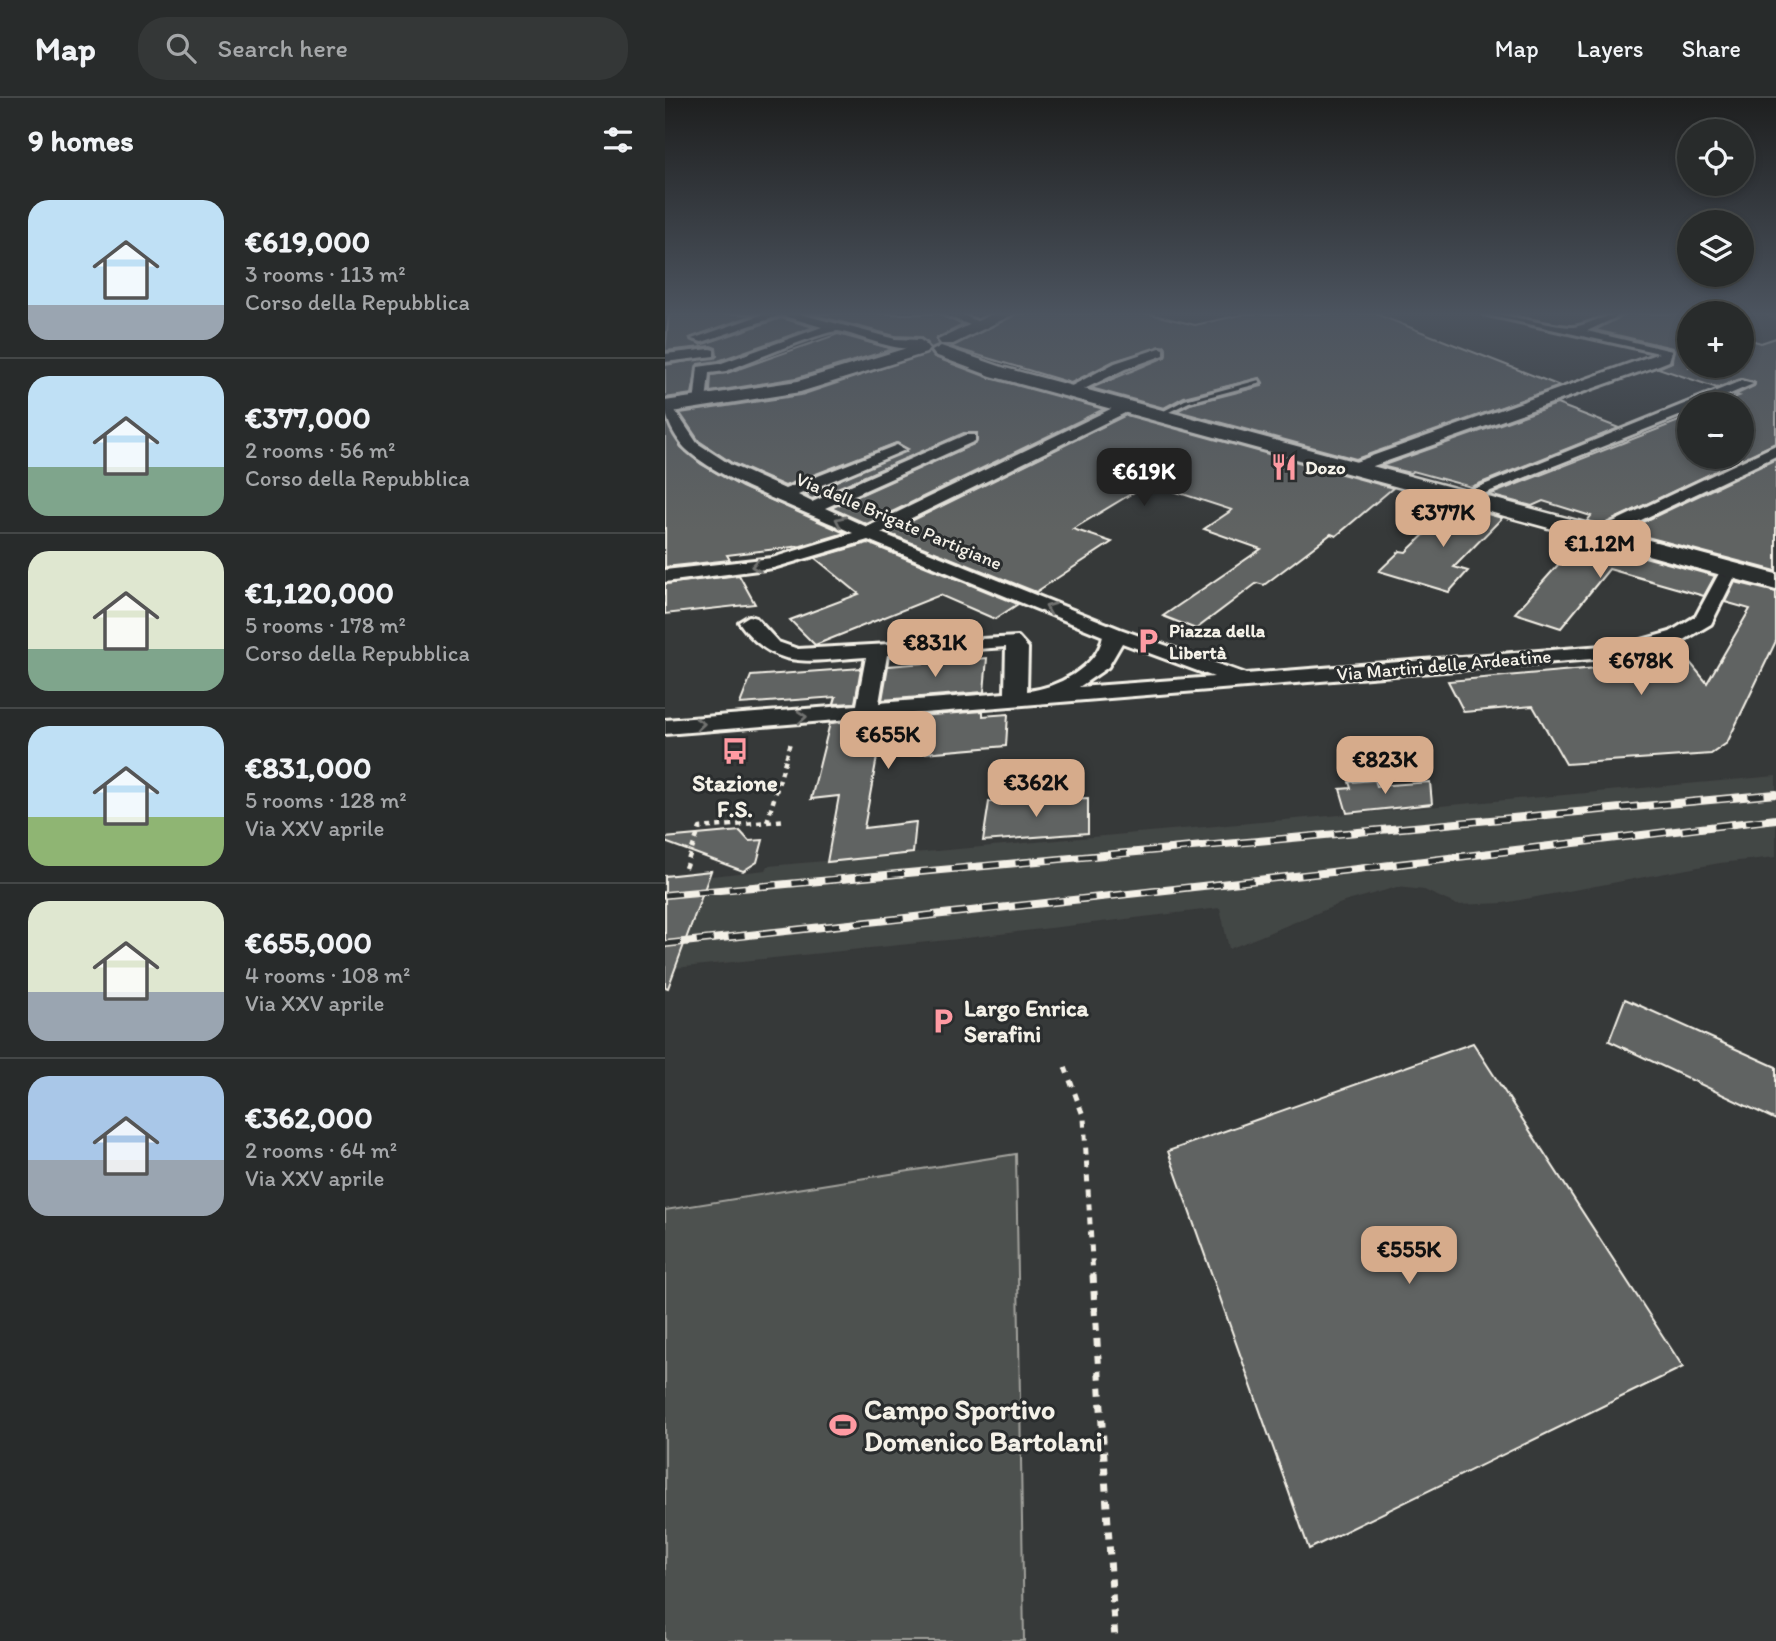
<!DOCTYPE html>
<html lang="en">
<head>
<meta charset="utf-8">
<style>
  :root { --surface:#282b2b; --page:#343737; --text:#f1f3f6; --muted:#a5a7a9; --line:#444747; --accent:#d6ab8b }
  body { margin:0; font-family:Itim,sans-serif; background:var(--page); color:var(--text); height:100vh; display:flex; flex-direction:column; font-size:26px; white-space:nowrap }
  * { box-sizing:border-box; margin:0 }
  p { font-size:23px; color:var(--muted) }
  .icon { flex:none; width:38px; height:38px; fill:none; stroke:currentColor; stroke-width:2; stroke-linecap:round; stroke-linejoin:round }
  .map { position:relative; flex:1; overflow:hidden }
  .drawer { display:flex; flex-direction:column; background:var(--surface); width:665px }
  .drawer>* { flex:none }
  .controls { position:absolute; left:1012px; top:21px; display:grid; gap:14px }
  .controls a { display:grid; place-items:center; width:77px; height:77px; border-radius:50%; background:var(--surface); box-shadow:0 4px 10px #0003,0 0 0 2px var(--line); font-size:35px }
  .price { position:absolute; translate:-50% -60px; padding:0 16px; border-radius:14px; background:var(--accent); color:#111; font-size:23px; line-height:46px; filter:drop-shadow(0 2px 4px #0008) }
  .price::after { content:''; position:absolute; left:50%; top:42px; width:21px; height:16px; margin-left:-10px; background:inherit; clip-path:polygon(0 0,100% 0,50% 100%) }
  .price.current { background:#222; color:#fff }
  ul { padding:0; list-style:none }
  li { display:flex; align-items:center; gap:21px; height:175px; padding:0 28px }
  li+li { border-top:2px solid var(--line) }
  li span { display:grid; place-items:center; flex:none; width:196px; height:140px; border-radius:21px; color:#555 }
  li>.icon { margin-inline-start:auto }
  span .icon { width:84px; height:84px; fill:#fffc; stroke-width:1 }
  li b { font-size:30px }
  h2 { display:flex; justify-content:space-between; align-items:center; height:84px; padding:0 28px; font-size:30px }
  header { display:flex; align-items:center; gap:42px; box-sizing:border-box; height:98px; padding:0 35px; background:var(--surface); border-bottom:2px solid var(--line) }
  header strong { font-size:33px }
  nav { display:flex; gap:38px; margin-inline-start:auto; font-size:24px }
  .search { width:490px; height:63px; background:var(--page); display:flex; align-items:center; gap:18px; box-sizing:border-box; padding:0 24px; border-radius:28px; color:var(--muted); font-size:26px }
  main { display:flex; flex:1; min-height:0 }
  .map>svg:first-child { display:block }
  .built { fill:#434645 }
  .green { fill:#4e514f; stroke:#a1a19c; stroke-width:2 }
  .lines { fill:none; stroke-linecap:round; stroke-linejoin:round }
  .canal { fill:#757572; fill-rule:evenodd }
  .building { fill:#616362; stroke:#f4f1e8; stroke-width:2 }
  .lane-casing { stroke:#f4f1e8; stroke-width:6 }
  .street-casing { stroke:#f4f1e8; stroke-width:6 }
  .secondary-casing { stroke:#f4f1e8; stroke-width:5 }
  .path-far3 { stroke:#f4f1e8; stroke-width:3.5; stroke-dasharray:4.5 4.5; stroke-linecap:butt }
  .path-far2 { stroke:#f4f1e8; stroke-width:4.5; stroke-dasharray:5 5; stroke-linecap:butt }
  .path-far1 { stroke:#f4f1e8; stroke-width:5; stroke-dasharray:7 7; stroke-linecap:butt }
  .path { stroke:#f4f1e8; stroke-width:7; stroke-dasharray:8 8; stroke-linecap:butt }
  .lane { fill:#2a2d2e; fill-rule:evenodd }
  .street { fill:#2a2d2e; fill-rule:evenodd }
  .secondary { fill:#2a2d2e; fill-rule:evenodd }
  .rail-casing { stroke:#f4f1e8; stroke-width:8 }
  .rail { stroke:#2a2d2e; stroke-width:5; stroke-dasharray:16; stroke-linecap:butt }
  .oneway { stroke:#71726f }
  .labels { text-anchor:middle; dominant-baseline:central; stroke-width:6; stroke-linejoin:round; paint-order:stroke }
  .far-poi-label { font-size:19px; font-weight:bold; fill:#f4f1e8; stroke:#2a2d2e; text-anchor:start }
  .far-street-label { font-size:19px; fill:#f4f1e8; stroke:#2a2d2e }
  .poi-label { font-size:23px; font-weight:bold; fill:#f4f1e8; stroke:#2a2d2e }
  .near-poi-label { font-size:28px; font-weight:bold; fill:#f4f1e8; stroke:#2a2d2e; text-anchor:start }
</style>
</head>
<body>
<header>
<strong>Map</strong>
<div class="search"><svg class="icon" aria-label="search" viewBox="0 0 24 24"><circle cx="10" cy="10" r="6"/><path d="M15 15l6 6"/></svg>Search here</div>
<nav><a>Map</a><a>Layers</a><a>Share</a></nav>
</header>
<main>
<section class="drawer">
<h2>9 homes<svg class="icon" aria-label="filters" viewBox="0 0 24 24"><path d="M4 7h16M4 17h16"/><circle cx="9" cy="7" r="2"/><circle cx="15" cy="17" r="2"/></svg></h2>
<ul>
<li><span style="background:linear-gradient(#bfe0f5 75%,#9aa5b1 0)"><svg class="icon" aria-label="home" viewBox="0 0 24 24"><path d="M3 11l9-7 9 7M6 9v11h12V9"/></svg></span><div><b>€619,000</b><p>3 rooms · 113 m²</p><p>Corso della Repubblica</p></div></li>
<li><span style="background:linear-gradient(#bfe0f5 65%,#7fa58c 0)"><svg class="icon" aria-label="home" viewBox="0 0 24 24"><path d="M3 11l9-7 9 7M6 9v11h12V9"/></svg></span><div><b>€377,000</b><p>2 rooms · 56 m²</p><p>Corso della Repubblica</p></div></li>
<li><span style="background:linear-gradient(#dfe7d0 70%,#7fa58c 0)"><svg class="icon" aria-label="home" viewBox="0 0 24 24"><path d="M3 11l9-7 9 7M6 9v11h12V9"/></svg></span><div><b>€1,120,000</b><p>5 rooms · 178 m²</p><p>Corso della Repubblica</p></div></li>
<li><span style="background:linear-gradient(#bfe0f5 65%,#8fb573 0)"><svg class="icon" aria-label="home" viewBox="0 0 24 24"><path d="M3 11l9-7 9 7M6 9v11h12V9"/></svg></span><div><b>€831,000</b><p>5 rooms · 128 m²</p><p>Via XXV aprile</p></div></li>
<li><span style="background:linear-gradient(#dfe7d0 65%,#9aa5b1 0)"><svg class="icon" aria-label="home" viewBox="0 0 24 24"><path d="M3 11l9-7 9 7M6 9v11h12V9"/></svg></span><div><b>€655,000</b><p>4 rooms · 108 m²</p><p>Via XXV aprile</p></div></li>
<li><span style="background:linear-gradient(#a9c7e8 60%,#9aa5b1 0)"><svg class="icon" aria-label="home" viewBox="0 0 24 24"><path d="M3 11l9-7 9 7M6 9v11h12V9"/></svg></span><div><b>€362,000</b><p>2 rooms · 64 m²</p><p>Via XXV aprile</p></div></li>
</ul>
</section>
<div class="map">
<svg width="1111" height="1543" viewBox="0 0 1111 1543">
  <rect width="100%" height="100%" fill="#363939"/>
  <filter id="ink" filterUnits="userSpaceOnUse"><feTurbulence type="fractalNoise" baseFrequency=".0143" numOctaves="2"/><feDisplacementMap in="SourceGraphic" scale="14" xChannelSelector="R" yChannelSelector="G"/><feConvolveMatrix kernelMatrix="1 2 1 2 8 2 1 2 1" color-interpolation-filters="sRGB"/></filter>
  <g filter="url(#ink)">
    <polygon class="built" points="1111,678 1111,759 1055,765 839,805 792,807 759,792 732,789 679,804 564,851 555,810 293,841 0,871 0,783 101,772 103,768"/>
    <polygon class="green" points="351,1056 359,1543 0,1543 0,1112"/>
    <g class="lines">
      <polygon class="canal" points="1098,216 1111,216 1111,223"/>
    </g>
    <g class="building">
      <polygon points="4,216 91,216 25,240 36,247 116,220 149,229 53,263 33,266 27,296 0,300 0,267 52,258 51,250 46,248 0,253"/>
      <polygon points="145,216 275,216 298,227 272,240 273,247 266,250 255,239 230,238"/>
      <polygon points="351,216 485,216 530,227 580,216 711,216 895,288 691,361 512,313 525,306 597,288 595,280 519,299 499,310 426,290 500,259 500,248 449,263 406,285 286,249"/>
      <polygon points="960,216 1024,216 1024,269 1076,268 1076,239 1096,245 1111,240 1111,345 937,427 922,423 926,418 878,403 867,408 824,397 1024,319 1024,359 1076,359 1076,306 1053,306 1074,298 1070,297 1089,288 1090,285 1075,281 1052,290 993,270 1007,264 1008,250 930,232"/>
      <polygon points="173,236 228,251 132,280 45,294 46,277 62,275"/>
      <polygon points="265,254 269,259 325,280 439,311 202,426 166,410 311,345 312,335 299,335 147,401 139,397 243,351 231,345 120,388 67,365 34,343 15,315 136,297"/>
      <polygon points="892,306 954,330 806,389 748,373 745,375 716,368"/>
      <polygon points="461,317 728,390 671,438 666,436 599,487 592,485 531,531 498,518 596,451 539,431 567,412 484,385 408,431 447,444 371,494 222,435"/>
      <polygon points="0,320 16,349 36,366 77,389 180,435 136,448 62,457 65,462 0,469"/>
      <polygon points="1111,361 1111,473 959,433"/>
      <polygon points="790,407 837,420 789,469 803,473 784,494 714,473 735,453 741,454"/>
      <polygon points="909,440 1050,478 1039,498 944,471 896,530 850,515 900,459 896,458"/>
      <polygon points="203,445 353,506 330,521 275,497 150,547 125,522 194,496 150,460"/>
      <polygon points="74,477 90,506 0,516 0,486"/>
      <polygon points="1070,484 1111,494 1111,543 1062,645 1046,656 901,666 868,608 799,614 783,583 1023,562 1042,585 1085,511 1060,504"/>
      <polygon points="322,560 319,594 217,602 223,568"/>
      <polygon points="196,570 190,605 169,606 171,599 75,606 86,578"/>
      <polygon points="318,613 318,618 343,616 341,648 212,659 199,730 251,724 248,755 162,764 174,698 146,701 165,625"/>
      <polygon points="710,682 712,688 765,684 767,706 682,715 675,691 686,690 684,684"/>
      <polygon points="423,700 423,735 318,743 324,704"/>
      <polygon points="75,733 84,743 98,742 92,764 78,773 0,744 0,740"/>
      <polygon points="46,773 3,890 0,889 0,778"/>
      <polygon points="960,901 1111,969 1111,1022 944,943"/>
      <polygon points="808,945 1018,1269 644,1451 503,1053"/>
    </g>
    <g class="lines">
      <defs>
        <polygon id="lane" points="594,282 596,285 524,304 496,318 491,317 520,302"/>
        <g id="street">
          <path d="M 99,216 L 135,216 L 230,241 L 255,242 L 261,246 C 243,261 194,236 173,233 C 161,232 78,266 61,273 L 44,275 L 41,304 L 29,307 L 33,269 L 54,266 L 157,229 L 116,217 L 37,244 L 27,241 Z"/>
          <polygon points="277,216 295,216 319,226 313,230"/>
          <path d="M 818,216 C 848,216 876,227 905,229 C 918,230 938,216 958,216 L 922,233 L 1007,253 L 1004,263 L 994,267 L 694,373 L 682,373 L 682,367 L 994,255 Z"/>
          <polygon points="495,250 499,251 499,257 460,271 409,296 397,293 450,265"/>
          <polygon points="45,251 49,252 49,258 0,264 0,256"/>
          <polygon points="1076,283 1088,286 1042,306 1024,306 1024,314 803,402 791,402 789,399"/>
          <path d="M 0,304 L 5,305 L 32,345 L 66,367 L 120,391 L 227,349 L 232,347 L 240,352 L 133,397 L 147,404 L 300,337 L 310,337 L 310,343 L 160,410 L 202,429 L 458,305 L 468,305 L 468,311 L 216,435 L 455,531 L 581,576 L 963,546 L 1005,534 L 1031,518 L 1058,468 L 1064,466 L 1073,472 L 1046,526 L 1019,542 L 964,558 L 0,636 L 0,622 L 192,607 L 201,559 C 147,562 110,575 74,524 L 84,518 L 91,520 L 113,544 L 133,551 L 353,539 L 363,550 L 362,593 C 390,591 433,569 438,538 L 203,442 L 108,470 L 0,484 L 0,472 L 107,460 L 188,435 C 144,415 56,383 22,352 C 10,340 0,321 0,304 ZM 457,545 L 549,579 L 414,589 L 443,569 ZM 341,549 L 340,595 L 214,605 L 222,557 Z"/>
          <polygon points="1111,347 1111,358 938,440 932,441 923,436"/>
        </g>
        <g id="secondary">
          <polygon points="327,216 349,216 288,246 276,246 273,242"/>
          <polygon points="255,246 261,247 264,251 261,255 135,294 0,315 0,303 133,283"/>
          <polygon points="276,248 340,270 1111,476 1111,492 326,278 270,257 267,253"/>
        </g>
      </defs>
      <use href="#lane" class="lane-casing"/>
      <use href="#street" class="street-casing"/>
      <use href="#secondary" class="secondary-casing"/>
      <polyline class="path-far3" points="121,659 126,643"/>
      <g class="path-far2">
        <polyline points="102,724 121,722"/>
        <polyline points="20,770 35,730 102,724 122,657"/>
      </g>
      <polyline class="path-far1" points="400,969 419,1020 428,1179"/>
      <polyline class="path" points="428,1177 450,1543"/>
      <use href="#lane" class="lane"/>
      <use href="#street" class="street"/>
      <use href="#secondary" class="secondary"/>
      <defs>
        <g id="rail">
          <polyline points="0,797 1111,696"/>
          <polyline points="0,846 667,774 1111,721"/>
        </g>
      </defs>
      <use href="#rail" class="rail-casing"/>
      <use href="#rail" class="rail"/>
    </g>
    <defs><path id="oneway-chevron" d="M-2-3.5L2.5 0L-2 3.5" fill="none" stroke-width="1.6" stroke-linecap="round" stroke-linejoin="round" transform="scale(1.75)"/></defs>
    <g class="oneway">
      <use href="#oneway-chevron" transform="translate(175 423) rotate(-155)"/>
      <use href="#oneway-chevron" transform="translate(91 468) rotate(170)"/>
      <use href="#oneway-chevron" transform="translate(385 510) rotate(-158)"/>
      <use href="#oneway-chevron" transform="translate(137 619) rotate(-4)"/>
      <use href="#oneway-chevron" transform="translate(35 626) rotate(-5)"/>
    </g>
  </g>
  <linearGradient id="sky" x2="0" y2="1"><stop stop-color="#1e1f1f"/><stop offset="0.5" stop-color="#4c545f"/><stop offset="1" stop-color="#4c545f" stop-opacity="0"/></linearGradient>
  <rect width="1111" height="432" fill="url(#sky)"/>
  <defs>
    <symbol id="restaurant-bare" viewBox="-9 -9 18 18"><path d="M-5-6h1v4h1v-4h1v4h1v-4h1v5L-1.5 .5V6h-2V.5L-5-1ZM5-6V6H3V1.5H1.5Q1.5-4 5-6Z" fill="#ff9aa2" stroke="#2a2d2e" stroke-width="2.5" paint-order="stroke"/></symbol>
    <symbol id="parking-bare" viewBox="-9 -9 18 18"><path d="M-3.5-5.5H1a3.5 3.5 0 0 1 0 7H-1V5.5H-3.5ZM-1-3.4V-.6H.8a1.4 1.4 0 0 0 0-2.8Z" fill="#ff9aa2" stroke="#2a2d2e" stroke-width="2.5" paint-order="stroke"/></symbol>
    <symbol id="bus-bare" viewBox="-9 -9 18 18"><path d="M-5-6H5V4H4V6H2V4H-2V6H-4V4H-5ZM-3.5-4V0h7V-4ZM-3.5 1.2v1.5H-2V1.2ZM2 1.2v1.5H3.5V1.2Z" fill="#ff9aa2" stroke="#2a2d2e" stroke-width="2.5" paint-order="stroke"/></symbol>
    <symbol id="stadium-bare" viewBox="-9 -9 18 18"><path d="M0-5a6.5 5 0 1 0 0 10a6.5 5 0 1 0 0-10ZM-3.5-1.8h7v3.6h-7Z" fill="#ff9aa2" stroke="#2a2d2e" stroke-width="2.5" paint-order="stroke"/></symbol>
  </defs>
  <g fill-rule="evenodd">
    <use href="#restaurant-bare" x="600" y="350" width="38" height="38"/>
    <use href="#parking-bare" x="464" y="524" width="38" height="38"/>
    <use href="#bus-bare" x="51" y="634" width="38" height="38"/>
    <use href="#parking-bare" x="259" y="904" width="38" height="38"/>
    <use href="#stadium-bare" x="159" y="1308" width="38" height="38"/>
  </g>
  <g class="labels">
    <g class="far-poi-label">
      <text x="640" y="369">Dozo</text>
      <text x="504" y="532">Piazza della<tspan x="504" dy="22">Libertà</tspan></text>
    </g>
    <g class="far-street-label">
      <text transform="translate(234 423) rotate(23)">Via delle Brigate Partigiane</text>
      <text transform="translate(779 567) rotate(-5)">Via Martiri delle Ardeatine</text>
    </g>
    <g class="poi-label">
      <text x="70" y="685">Stazione<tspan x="70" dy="26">F.S.</tspan></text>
      <text x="299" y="910" text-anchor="start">Largo Enrica<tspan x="299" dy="26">Serafini</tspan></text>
    </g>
    <g class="near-poi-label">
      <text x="199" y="1311">Campo Sportivo<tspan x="199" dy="32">Domenico Bartolani</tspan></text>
    </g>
  </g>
</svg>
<div class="controls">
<a><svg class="icon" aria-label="locate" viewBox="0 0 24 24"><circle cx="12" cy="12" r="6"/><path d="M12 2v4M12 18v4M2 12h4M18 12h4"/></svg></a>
<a><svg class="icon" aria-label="layers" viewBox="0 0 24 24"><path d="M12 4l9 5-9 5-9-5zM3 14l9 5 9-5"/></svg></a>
<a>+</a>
<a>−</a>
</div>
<b class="price current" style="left:479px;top:410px">€619K</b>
<b class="price" style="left:778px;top:451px">€377K</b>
<b class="price" style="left:935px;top:482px">€1.12M</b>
<b class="price" style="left:270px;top:581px">€831K</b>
<b class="price" style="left:976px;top:599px">€678K</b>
<b class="price" style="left:223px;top:673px">€655K</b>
<b class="price" style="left:720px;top:698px">€823K</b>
<b class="price" style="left:371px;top:721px">€362K</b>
<b class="price" style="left:744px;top:1188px">€555K</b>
</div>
</main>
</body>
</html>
